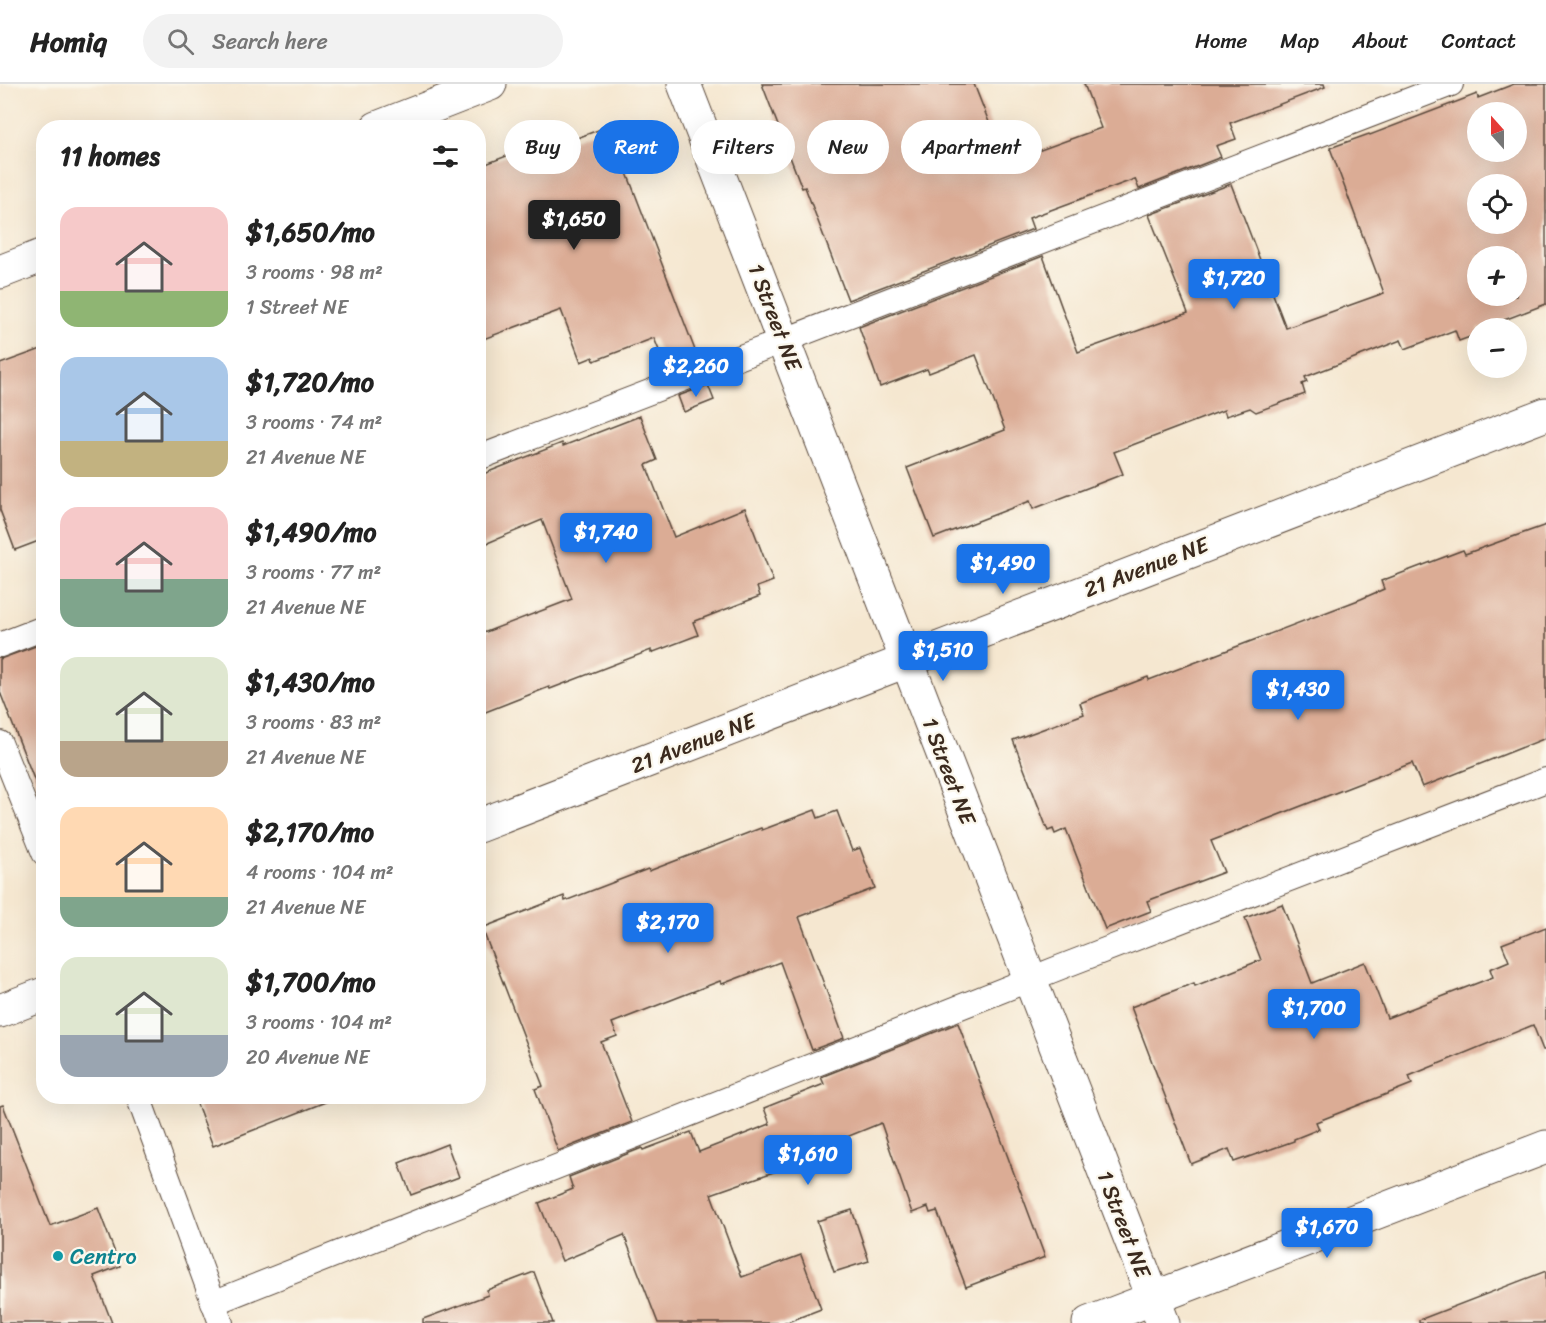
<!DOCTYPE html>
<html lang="en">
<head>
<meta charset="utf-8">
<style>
  :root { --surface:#fff; --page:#f2f2f2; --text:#222; --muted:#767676; --line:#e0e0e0; --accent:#1a73e8 }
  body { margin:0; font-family:Sriracha,sans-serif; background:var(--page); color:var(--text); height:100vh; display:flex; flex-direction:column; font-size:22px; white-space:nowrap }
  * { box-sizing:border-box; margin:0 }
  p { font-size:20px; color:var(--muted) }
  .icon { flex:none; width:33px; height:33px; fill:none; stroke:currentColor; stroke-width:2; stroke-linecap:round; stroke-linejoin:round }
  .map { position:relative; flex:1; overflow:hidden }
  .side { position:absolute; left:36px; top:36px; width:450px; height:984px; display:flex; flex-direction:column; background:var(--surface); border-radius:24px; box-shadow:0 6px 24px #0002 }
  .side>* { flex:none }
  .top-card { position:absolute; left:504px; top:36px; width:570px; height:54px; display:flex; gap:12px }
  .needle { width:39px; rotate:339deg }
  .tools { position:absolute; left:1467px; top:18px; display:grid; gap:12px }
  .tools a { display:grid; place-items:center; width:60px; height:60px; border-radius:50%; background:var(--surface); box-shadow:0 6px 24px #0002; font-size:30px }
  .price { position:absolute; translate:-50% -51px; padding:0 14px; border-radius:6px; background:var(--accent); color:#fff; font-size:20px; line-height:39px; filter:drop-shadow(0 2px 3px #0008) }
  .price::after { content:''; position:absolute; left:50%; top:36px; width:18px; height:14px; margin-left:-9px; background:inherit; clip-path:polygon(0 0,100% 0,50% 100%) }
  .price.on { background:#222; color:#fff }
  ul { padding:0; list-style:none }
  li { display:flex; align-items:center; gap:18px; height:150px; padding:0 24px }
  li span { display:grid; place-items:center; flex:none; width:168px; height:120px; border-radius:18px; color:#555 }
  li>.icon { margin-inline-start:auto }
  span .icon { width:72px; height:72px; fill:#fffc; stroke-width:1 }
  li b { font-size:26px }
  h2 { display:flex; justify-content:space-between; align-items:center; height:72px; padding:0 24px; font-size:26px }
  .pill { padding:0 21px; border-radius:27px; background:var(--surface); box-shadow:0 6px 24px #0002; font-size:21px; line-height:54px }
  .pill.on { background:var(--accent); color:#fff }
  header { display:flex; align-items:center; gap:36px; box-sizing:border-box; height:84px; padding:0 30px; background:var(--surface); border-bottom:2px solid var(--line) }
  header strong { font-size:28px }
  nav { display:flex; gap:33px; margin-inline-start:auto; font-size:21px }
  .search { width:420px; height:54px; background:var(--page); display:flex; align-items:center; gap:15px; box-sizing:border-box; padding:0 21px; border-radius:33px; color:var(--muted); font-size:22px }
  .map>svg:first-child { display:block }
  .building { fill:#dbac95; fill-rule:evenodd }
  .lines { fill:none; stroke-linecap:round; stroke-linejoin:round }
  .service-casing { stroke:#574639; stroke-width:26 }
  .minor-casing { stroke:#574639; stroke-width:35 }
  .tertiary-casing { stroke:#574639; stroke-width:35 }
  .service { stroke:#fff; stroke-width:24 }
  .minor { stroke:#fff; stroke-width:33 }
  .tertiary { stroke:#fff; stroke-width:33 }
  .culture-dot { fill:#0f9aa8; stroke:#fbf7ec; stroke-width:2 }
  .labels { text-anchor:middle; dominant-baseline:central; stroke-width:4.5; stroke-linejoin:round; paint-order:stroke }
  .street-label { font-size:22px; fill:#3b2a1e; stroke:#fbf7ec }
  .culture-label { font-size:22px; fill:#0d838f; stroke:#fbf7ec; text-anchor:start }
</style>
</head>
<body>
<header>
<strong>Homiq</strong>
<div class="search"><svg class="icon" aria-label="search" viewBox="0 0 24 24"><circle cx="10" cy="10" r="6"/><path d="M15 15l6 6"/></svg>Search here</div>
<nav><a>Home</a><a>Map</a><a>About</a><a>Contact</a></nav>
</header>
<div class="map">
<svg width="1546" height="1239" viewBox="0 0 1546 1239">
  <rect width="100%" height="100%" fill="#fbf7ec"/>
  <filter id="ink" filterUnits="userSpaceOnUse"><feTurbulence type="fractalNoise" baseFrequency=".0167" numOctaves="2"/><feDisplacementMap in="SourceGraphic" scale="12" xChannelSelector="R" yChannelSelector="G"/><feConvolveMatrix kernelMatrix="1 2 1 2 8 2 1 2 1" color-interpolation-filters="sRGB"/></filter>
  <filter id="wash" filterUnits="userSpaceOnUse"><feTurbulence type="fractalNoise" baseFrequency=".008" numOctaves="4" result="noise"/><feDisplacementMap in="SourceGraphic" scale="24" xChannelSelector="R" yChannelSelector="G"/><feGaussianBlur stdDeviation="1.35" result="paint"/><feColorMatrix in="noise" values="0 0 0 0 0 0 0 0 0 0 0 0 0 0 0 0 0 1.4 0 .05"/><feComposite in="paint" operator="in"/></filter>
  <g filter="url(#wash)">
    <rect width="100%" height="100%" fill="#f5e7d0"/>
    <g id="blocks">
      <g class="building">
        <polygon points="762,0 974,0 1005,79 1101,44 1084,0 1324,0 1325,3 1230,39 1236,55 1216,62 1221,73 1139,105 1135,95 1029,134 1033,145 848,216 805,103 802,104"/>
        <path d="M 1514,0 L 1546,0 L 1546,220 L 1491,241 L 1492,244 L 1478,244 L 1478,250 L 1459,257 L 1455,246 L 1405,265 L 1401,256 L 1305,293 L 1307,298 L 1302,300 L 1305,310 L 1256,328 L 1250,324 L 1226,332 L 1224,326 L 1114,368 L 1123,390 L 1033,425 L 1030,417 L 934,454 L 907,384 L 1005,346 L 976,271 L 929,289 L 927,285 L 880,303 L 859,243 L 1043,172 L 1078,268 L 1188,229 L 1149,131 L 1231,100 L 1286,244 L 1384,209 L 1330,64 L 1369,50 L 1370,51 L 1477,10 L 1478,14 ZM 1478,28 L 1516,28 L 1516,68 L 1478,68 ZM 1478,100 L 1516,100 L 1516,140 L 1478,140 ZM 1478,172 L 1516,172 L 1516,212 L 1478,212 Z"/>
        <polygon points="609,42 698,274 667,286 654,254 594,277 593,273 581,278 561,226 478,257 478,83 566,49 569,57"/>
        <polygon points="44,264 44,455 15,466 0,426 0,280"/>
        <polygon points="708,301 714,316 684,328 678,312"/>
        <polygon points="640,332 657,376 646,381 674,453 745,424 773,497 757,503 760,512 693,538 698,551 651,569 651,566 550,605 549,603 478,631 478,551 572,515 542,436 478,463 478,392 562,359 563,362"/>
        <polygon points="1546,441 1546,654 1422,703 1412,679 1211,757 1224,788 1147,817 1151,827 1105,845 1066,745 1055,750 1053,745 1048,747 1013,656 1084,630 1080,619 1148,593 1149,596 1207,574 1361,515 1384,505 1381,497 1463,466 1465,470"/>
        <polygon points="44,559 44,712 41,713 0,608 0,575"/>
        <polygon points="815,726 818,734 837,727 852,767 860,764 875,804 799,833 844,954 812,966 780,878 722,900 720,897 612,939 617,952 601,958 632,1038 558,1067 535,1005 543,1002 482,844 564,812 565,817 648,785 649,787 761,744 762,746"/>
        <polygon points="1282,820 1312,899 1365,878 1387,934 1493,893 1490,885 1509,877 1502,860 1546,843 1546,966 1543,966 1533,941 1409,992 1412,1000 1316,1038 1319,1045 1294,1055 1294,1057 1234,1078 1229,1065 1191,1080 1131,923 1194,899 1195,902 1261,876 1245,834"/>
        <polygon points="958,939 1045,1173 966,1203 937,1127 930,1129 928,1123 912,1129 881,1039 780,1080 782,1085 711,1110 742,1193 801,1171 821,1225 785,1239 658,1239 624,1151 562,1177 539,1119 573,1105 569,1093 642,1064 643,1066 691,1048 699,1068 770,1040 764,1024 824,1000 821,993"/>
        <polygon points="194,1012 332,1012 333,1015 213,1062"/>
        <polygon points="3,1021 50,1142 98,1124 120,1182 94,1192 112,1239 0,1239 0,1022"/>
        <polygon points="447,1060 459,1093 411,1111 399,1079"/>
        <polygon points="852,1126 869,1177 834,1188 817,1137"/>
        <polygon points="1546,1187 1546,1239 1419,1239 1419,1236"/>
        <polygon points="534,1188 553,1239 423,1239 423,1235 488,1211 487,1206"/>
      </g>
    </g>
  </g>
  <g filter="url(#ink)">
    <use href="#blocks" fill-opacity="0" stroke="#574639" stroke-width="1.5"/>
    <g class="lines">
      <defs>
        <g id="service">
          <polyline points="478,374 1451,0"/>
          <polyline points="0,561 44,544"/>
          <polyline points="0,659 44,769"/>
          <polyline points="138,1012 221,1239"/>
          <polyline points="213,1219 1061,883 1546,696"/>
        </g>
        <g id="minor">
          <polyline points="684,0 1163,1239"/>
          <polyline points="377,44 490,0"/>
          <polyline points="0,188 44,171"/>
          <polyline points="478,742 1546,330"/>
          <polyline points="0,927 44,910"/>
        </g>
        <polyline id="tertiary" points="1089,1239 1546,1063"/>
      </defs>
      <use href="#service" class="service-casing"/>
      <use href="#minor" class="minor-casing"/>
      <use href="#tertiary" class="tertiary-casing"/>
      <use href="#service" class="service"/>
      <use href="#minor" class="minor"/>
      <use href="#tertiary" class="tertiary"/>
    </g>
  </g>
  <circle class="culture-dot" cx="58" cy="1172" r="6"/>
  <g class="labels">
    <g class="street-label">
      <text transform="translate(775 233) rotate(69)">1 Street NE</text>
      <text transform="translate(1146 483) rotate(-21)">21 Avenue NE</text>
      <text transform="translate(693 659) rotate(-21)">21 Avenue NE</text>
      <text transform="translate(949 687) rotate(69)">1 Street NE</text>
      <text transform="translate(1124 1140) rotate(69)">1 Street NE</text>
    </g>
    <g class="culture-label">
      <text x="70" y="1172">Centro</text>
    </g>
  </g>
</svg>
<div class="tools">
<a><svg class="needle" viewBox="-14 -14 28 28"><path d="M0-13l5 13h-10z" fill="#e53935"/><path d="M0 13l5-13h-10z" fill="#767676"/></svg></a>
<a><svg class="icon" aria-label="locate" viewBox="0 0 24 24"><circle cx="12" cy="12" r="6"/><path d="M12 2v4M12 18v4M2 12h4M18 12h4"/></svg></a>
<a>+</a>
<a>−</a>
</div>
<b class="price on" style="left:574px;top:167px">$1,650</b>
<b class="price" style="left:1234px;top:226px">$1,720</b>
<b class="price" style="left:696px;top:314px">$2,260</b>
<b class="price" style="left:606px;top:480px">$1,740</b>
<b class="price" style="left:1003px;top:511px">$1,490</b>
<b class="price" style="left:943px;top:598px">$1,510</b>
<b class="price" style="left:1298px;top:637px">$1,430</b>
<b class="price" style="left:668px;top:870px">$2,170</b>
<b class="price" style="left:1314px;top:956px">$1,700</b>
<b class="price" style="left:808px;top:1102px">$1,610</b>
<b class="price" style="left:1327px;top:1175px">$1,670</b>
<div class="top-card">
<a class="pill">Buy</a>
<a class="pill on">Rent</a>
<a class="pill">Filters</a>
<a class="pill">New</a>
<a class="pill">Apartment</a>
</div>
<section class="side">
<h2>11 homes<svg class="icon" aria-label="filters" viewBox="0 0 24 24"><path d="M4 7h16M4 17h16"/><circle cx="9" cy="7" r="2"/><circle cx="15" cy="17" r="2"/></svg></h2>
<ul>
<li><span style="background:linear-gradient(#f6c9c9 70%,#8fb573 0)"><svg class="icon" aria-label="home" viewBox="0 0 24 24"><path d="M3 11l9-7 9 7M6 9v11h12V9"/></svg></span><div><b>$1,650/mo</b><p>3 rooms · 98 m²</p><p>1 Street NE</p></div></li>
<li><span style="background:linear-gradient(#a9c7e8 70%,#c2b280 0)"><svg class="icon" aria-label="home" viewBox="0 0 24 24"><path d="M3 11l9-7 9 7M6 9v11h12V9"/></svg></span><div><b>$1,720/mo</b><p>3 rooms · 74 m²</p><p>21 Avenue NE</p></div></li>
<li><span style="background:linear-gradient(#f6c9c9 60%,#7fa58c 0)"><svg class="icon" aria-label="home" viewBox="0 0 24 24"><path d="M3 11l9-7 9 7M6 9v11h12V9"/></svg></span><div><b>$1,490/mo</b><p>3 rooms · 77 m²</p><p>21 Avenue NE</p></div></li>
<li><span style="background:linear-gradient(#dfe7d0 70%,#b9a48a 0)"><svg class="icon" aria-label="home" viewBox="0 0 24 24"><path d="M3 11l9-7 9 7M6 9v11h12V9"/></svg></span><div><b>$1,430/mo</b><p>3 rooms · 83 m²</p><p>21 Avenue NE</p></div></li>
<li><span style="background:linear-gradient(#ffd9b3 75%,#7fa58c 0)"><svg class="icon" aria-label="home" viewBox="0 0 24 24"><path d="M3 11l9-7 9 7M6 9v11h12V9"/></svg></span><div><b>$2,170/mo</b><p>4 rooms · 104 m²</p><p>21 Avenue NE</p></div></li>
<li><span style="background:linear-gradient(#dfe7d0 65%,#9aa5b1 0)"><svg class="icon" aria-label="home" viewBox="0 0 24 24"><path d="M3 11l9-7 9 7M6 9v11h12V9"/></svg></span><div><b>$1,700/mo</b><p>3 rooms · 104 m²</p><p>20 Avenue NE</p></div></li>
</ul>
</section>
</div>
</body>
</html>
